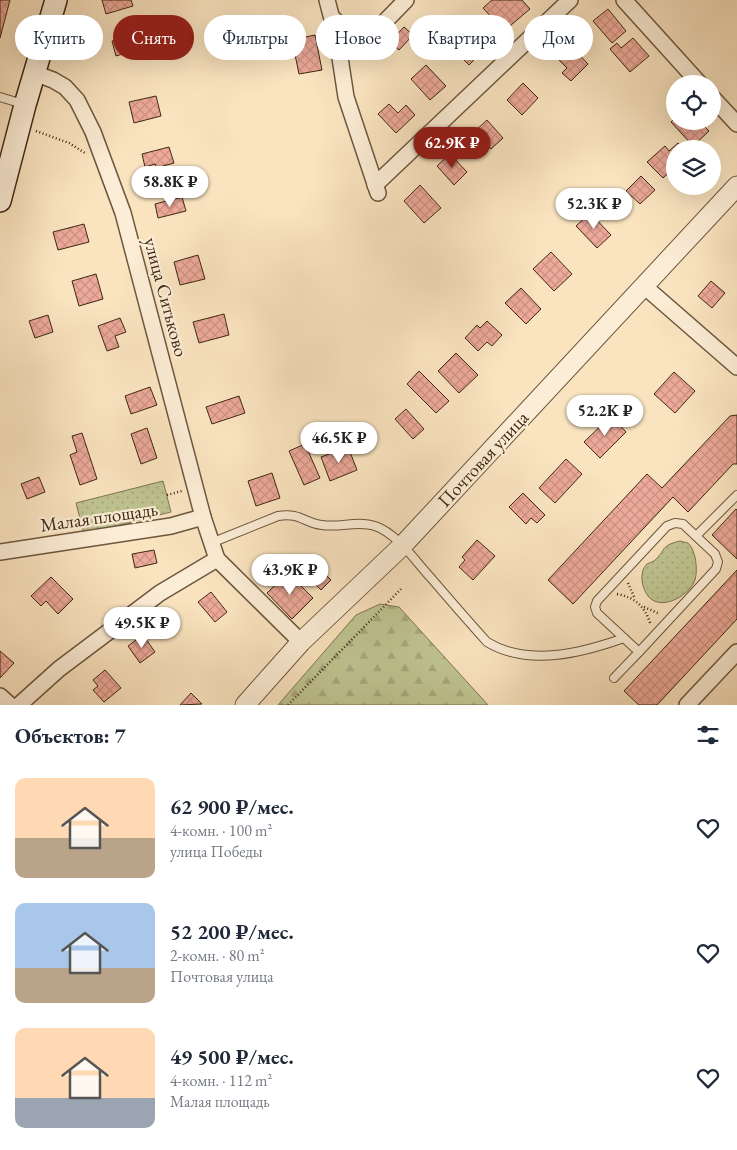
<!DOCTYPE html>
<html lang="ru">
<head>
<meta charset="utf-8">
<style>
  :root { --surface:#fff; --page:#f2f2f3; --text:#1f2937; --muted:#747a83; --accent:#8f2418 }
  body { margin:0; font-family:"EB Garamond",serif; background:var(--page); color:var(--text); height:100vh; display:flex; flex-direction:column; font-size:19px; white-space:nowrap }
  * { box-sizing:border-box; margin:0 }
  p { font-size:16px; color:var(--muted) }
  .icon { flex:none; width:28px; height:28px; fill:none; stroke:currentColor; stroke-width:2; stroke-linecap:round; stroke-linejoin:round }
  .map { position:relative; height:705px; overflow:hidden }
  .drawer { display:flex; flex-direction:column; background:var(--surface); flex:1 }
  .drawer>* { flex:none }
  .guide { position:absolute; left:15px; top:15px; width:708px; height:45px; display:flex; gap:10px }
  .tools { position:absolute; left:666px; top:75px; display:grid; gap:10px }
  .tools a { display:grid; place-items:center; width:55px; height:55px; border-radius:50%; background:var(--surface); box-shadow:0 5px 20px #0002; font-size:25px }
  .price { position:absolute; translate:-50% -42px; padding:0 11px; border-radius:18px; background:#fff; color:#222; font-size:16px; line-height:32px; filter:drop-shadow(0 1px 2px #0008) }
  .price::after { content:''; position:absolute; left:50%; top:30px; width:15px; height:11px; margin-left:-8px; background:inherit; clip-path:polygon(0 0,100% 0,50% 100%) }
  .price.active { background:var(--accent); color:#fff }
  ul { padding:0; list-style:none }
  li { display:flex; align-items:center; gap:15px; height:125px; padding:0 15px }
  li span { display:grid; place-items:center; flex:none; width:140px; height:100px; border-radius:10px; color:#555 }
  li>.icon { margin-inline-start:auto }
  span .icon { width:60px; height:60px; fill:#fffc; stroke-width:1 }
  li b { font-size:21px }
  h2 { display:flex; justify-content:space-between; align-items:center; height:60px; padding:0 15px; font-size:21px }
  .tag { padding:0 18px; border-radius:22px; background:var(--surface); box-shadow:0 5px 20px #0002; font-size:18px; line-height:45px }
  .tag.active { background:var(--accent); color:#fff }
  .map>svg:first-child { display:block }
  .grass { fill:url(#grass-dots); stroke:#7e7652 }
  .forest { fill:url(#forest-firs); stroke:#7e7652 }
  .building { fill:url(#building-cross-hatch); stroke:#3e2813 }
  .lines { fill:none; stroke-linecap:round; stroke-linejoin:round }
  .service-casing { stroke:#6d573e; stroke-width:10 }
  .minor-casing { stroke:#6d573e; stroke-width:18 }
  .tertiary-casing { stroke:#6d573e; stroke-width:21 }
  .secondary-casing { stroke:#3e2813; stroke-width:24 }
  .path { stroke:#3e2813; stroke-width:2.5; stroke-dasharray:1 2.5; stroke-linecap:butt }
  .service { stroke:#fcedd6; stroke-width:8 }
  .minor { stroke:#fcedd6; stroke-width:15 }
  .tertiary { stroke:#fcedd6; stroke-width:19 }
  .secondary { stroke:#fcedd6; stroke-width:21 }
  .labels { text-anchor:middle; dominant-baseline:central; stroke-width:4.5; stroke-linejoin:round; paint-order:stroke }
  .street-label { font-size:19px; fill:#3e2813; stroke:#fcedd6 }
</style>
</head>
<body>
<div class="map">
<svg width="737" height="705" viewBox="0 0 737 705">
  <defs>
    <pattern id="grass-dots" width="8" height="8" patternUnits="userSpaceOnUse" patternTransform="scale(1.25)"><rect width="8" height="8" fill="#bfc491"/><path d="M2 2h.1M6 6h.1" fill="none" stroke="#a5a87c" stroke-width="1.8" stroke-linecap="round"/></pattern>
    <pattern id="forest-firs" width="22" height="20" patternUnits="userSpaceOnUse" patternTransform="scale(1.25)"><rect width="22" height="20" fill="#bfc491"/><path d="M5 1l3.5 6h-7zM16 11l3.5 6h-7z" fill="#a5a87c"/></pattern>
    <pattern id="building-cross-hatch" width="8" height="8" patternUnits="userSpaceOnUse" patternTransform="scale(1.25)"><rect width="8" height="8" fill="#eda999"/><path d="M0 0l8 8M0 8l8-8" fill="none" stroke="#cc9183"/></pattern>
  </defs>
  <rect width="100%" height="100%" fill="#fae4c0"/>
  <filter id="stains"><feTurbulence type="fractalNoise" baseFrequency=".004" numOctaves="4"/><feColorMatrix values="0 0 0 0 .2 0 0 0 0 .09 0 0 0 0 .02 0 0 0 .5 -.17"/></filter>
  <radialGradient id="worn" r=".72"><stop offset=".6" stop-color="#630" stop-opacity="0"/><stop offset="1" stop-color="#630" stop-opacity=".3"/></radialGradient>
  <g class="grass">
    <polygon points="163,481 171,512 84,534 76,503"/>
    <path d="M 680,541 C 683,542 685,542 688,543 C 696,550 698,570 695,580 C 690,594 665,610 651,599 C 642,592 638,572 647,564 C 649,563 652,562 654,561 C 667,550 659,546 680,541 Z"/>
  </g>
  <polygon class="forest" points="380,604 399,607 488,705 278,705 356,615"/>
  <g class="building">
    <polygon points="0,0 10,0 0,38"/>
    <polygon points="102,0 131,0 133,6 106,14"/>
    <polygon points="492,0 522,0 530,9 504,31 483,8"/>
    <polygon points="608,9 626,31 612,43 593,21"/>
    <polygon points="404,27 413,35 399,50 390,42"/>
    <polygon points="476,28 491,43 469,65 454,50"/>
    <polygon points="139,34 144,52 128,57 126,53 116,56 112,41"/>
    <polygon points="315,35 322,70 299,74 292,40"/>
    <polygon points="633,38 649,56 630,72 610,49 617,43 621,48"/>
    <polygon points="570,45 588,64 571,81 562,73 567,68 557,58"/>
    <polygon points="426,65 446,86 430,100 411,79"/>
    <polygon points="523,83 538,98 522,115 507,100"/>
    <polygon points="156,96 161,116 134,123 129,102"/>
    <polygon points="389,104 398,113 406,105 415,115 396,133 378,114"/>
    <polygon points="675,118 675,121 711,121 705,127 709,131 693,146 671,122"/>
    <polygon points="487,120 503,138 491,149 475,131"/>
    <polygon points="678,143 683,149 675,149 675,167 663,178 647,162 665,146 669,151"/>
    <polygon points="169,147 174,163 156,168 155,164 145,167 142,154"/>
    <polygon points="450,154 467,172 454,185 437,166"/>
    <polygon points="641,176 655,190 640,204 626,191"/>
    <polygon points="420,185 441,208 424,223 404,201"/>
    <polygon points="182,197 186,211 158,218 155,204"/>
    <polygon points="590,213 611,235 597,248 576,226"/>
    <polygon points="84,224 89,242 58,250 53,232"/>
    <polygon points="551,252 572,274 554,291 533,269"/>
    <polygon points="198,255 205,279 180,285 174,262"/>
    <polygon points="96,274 103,299 79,306 72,281"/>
    <polygon points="711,281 725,293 712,308 698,296"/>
    <polygon points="521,288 541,309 526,324 505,303"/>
    <polygon points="224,314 229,335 199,343 193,322"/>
    <polygon points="48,315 53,332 35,338 29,321"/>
    <polygon points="120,318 126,332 115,336 119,347 107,351 98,326"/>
    <polygon points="487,321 502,335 492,346 487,342 478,351 465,338 477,325 480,328"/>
    <polygon points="456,353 478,375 459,393 438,371"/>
    <polygon points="419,371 449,401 436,413 407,384"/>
    <polygon points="674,372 695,391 675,413 654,394"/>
    <polygon points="150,387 157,405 131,414 125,396"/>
    <polygon points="239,396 245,413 212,424 206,407"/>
    <polygon points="406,409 424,429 413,439 395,419"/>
    <polygon points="737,415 737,464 733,464 688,512 673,497 573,604 548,580 647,474 662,488 730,416"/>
    <polygon points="611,416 626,432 600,458 584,442"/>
    <polygon points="147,428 157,458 141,464 131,434"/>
    <polygon points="82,433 97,479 80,485 70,455 77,452 72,436"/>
    <polygon points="305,444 320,478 304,485 289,451"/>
    <polygon points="348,447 357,470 330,481 321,457"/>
    <polygon points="566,459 582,474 555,503 539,488"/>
    <polygon points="272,473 280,498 256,506 248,481"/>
    <polygon points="39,477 45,492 27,499 21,484"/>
    <polygon points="523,493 545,515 537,523 531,518 526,524 509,507"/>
    <polygon points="736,509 737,510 737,559 712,535"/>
    <polygon points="477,540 495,556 473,580 459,567 465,560 462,557"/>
    <polygon points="154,550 157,563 135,568 132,554"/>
    <polygon points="308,557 331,580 321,590 298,567"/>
    <polygon points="737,570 737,619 657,705 639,705 624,691"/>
    <polygon points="288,573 313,598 292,619 267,593"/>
    <polygon points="51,577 73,599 58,614 46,601 41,606 31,596"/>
    <polygon points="211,592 227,612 215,622 198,602"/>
    <polygon points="143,635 155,652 140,663 128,646"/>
    <polygon points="0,651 14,663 0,678"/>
    <polygon points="105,670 121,688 104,702 93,690 98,686 93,680"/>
    <polygon points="191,693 202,704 180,705"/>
  </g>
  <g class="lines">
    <defs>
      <g id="service">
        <polyline points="0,97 23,104"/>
        <polygon points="675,523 683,524 715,554 718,562 716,569 639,652 597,613 595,607 597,601 667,526"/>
        <polyline points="696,536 737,495"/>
        <path d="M 211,543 L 278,516 C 300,512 304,523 322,525 C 340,528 358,520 375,526 C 398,534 415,561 431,578 C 449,599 468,621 487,642 C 528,667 582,653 624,638"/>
        <polyline points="614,678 639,652"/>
      </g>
      <g id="minor">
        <polyline points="327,0 337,38 346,97 378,193"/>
        <polyline points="624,0 700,84"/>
        <path d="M 334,19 C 345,32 351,42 369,38 L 406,0"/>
        <polyline points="34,73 53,80 65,87 77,100 93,132 123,213 203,517 217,559 301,642"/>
        <polyline points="712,97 737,124"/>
        <polyline points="375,185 570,0"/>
        <polyline points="644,286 737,367"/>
        <polyline points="0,552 171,526 203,517"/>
        <polyline points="0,696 10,705"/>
        <polyline points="19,705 59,669 160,593 217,559"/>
        <polyline points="687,705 737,652"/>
      </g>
      <polyline id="tertiary" points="245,705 301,642 402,546 737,186"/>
      <polyline id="secondary" points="0,201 25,105 56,0"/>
    </defs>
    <use href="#service" class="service-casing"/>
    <use href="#minor" class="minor-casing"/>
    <use href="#tertiary" class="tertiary-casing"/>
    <use href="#secondary" class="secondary-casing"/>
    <g class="path">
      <polyline points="36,131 69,143 85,153"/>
      <polyline points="167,495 182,491"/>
      <polyline points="628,583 635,599"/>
      <path d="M 617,594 C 634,597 645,606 650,623"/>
      <polyline points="644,607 660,614"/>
      <polyline points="288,705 401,589"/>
    </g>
    <use href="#service" class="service"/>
    <use href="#minor" class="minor"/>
    <use href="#tertiary" class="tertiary"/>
    <use href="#secondary" class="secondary"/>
  </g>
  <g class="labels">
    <g class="street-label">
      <text transform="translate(166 297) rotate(75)">улица Ситьково</text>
      <text transform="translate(483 459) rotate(-47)">Почтовая улица</text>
      <text transform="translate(99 517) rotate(-8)">Малая площадь</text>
    </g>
  </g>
  <rect width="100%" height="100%" filter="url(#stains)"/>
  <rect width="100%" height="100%" fill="url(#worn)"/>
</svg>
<div class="tools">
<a><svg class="icon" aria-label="locate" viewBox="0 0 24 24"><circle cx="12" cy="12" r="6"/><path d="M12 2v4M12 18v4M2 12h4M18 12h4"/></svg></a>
<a><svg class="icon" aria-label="layers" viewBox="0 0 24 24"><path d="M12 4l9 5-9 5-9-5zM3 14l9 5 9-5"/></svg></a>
</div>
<b class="price active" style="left:452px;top:169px">62.9K ₽</b>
<b class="price" style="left:170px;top:208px">58.8K ₽</b>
<b class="price" style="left:594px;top:230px">52.3K ₽</b>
<b class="price" style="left:605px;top:437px">52.2K ₽</b>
<b class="price" style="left:339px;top:464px">46.5K ₽</b>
<b class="price" style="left:290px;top:596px">43.9K ₽</b>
<b class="price" style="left:142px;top:649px">49.5K ₽</b>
<div class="guide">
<a class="tag">Купить</a>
<a class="tag active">Снять</a>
<a class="tag">Фильтры</a>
<a class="tag">Новое</a>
<a class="tag">Квартира</a>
<a class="tag">Дом</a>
</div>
</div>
<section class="drawer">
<h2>Объектов: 7<svg class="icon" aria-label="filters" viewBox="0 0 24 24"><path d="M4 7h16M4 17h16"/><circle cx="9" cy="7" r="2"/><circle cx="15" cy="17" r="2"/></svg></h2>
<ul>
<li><span style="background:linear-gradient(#ffd9b3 60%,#b9a48a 0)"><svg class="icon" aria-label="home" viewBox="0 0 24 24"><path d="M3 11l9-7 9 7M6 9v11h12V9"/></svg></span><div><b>62 900 ₽/мес.</b><p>4-комн. · 100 m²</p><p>улица Победы</p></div><svg class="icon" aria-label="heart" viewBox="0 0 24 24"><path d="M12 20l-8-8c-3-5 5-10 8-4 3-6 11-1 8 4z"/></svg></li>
<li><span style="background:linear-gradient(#a9c7e8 65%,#b9a48a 0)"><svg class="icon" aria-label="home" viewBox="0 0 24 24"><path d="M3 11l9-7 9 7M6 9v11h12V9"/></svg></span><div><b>52 200 ₽/мес.</b><p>2-комн. · 80 m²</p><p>Почтовая улица</p></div><svg class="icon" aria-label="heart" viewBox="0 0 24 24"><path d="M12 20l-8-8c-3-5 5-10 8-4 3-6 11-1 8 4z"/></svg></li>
<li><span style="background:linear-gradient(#ffd9b3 70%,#9aa5b1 0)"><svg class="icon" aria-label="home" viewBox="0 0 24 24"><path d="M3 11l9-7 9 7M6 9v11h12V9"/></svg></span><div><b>49 500 ₽/мес.</b><p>4-комн. · 112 m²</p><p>Малая площадь</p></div><svg class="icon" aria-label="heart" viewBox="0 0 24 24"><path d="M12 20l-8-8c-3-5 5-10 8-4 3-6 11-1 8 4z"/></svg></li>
</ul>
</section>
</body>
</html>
